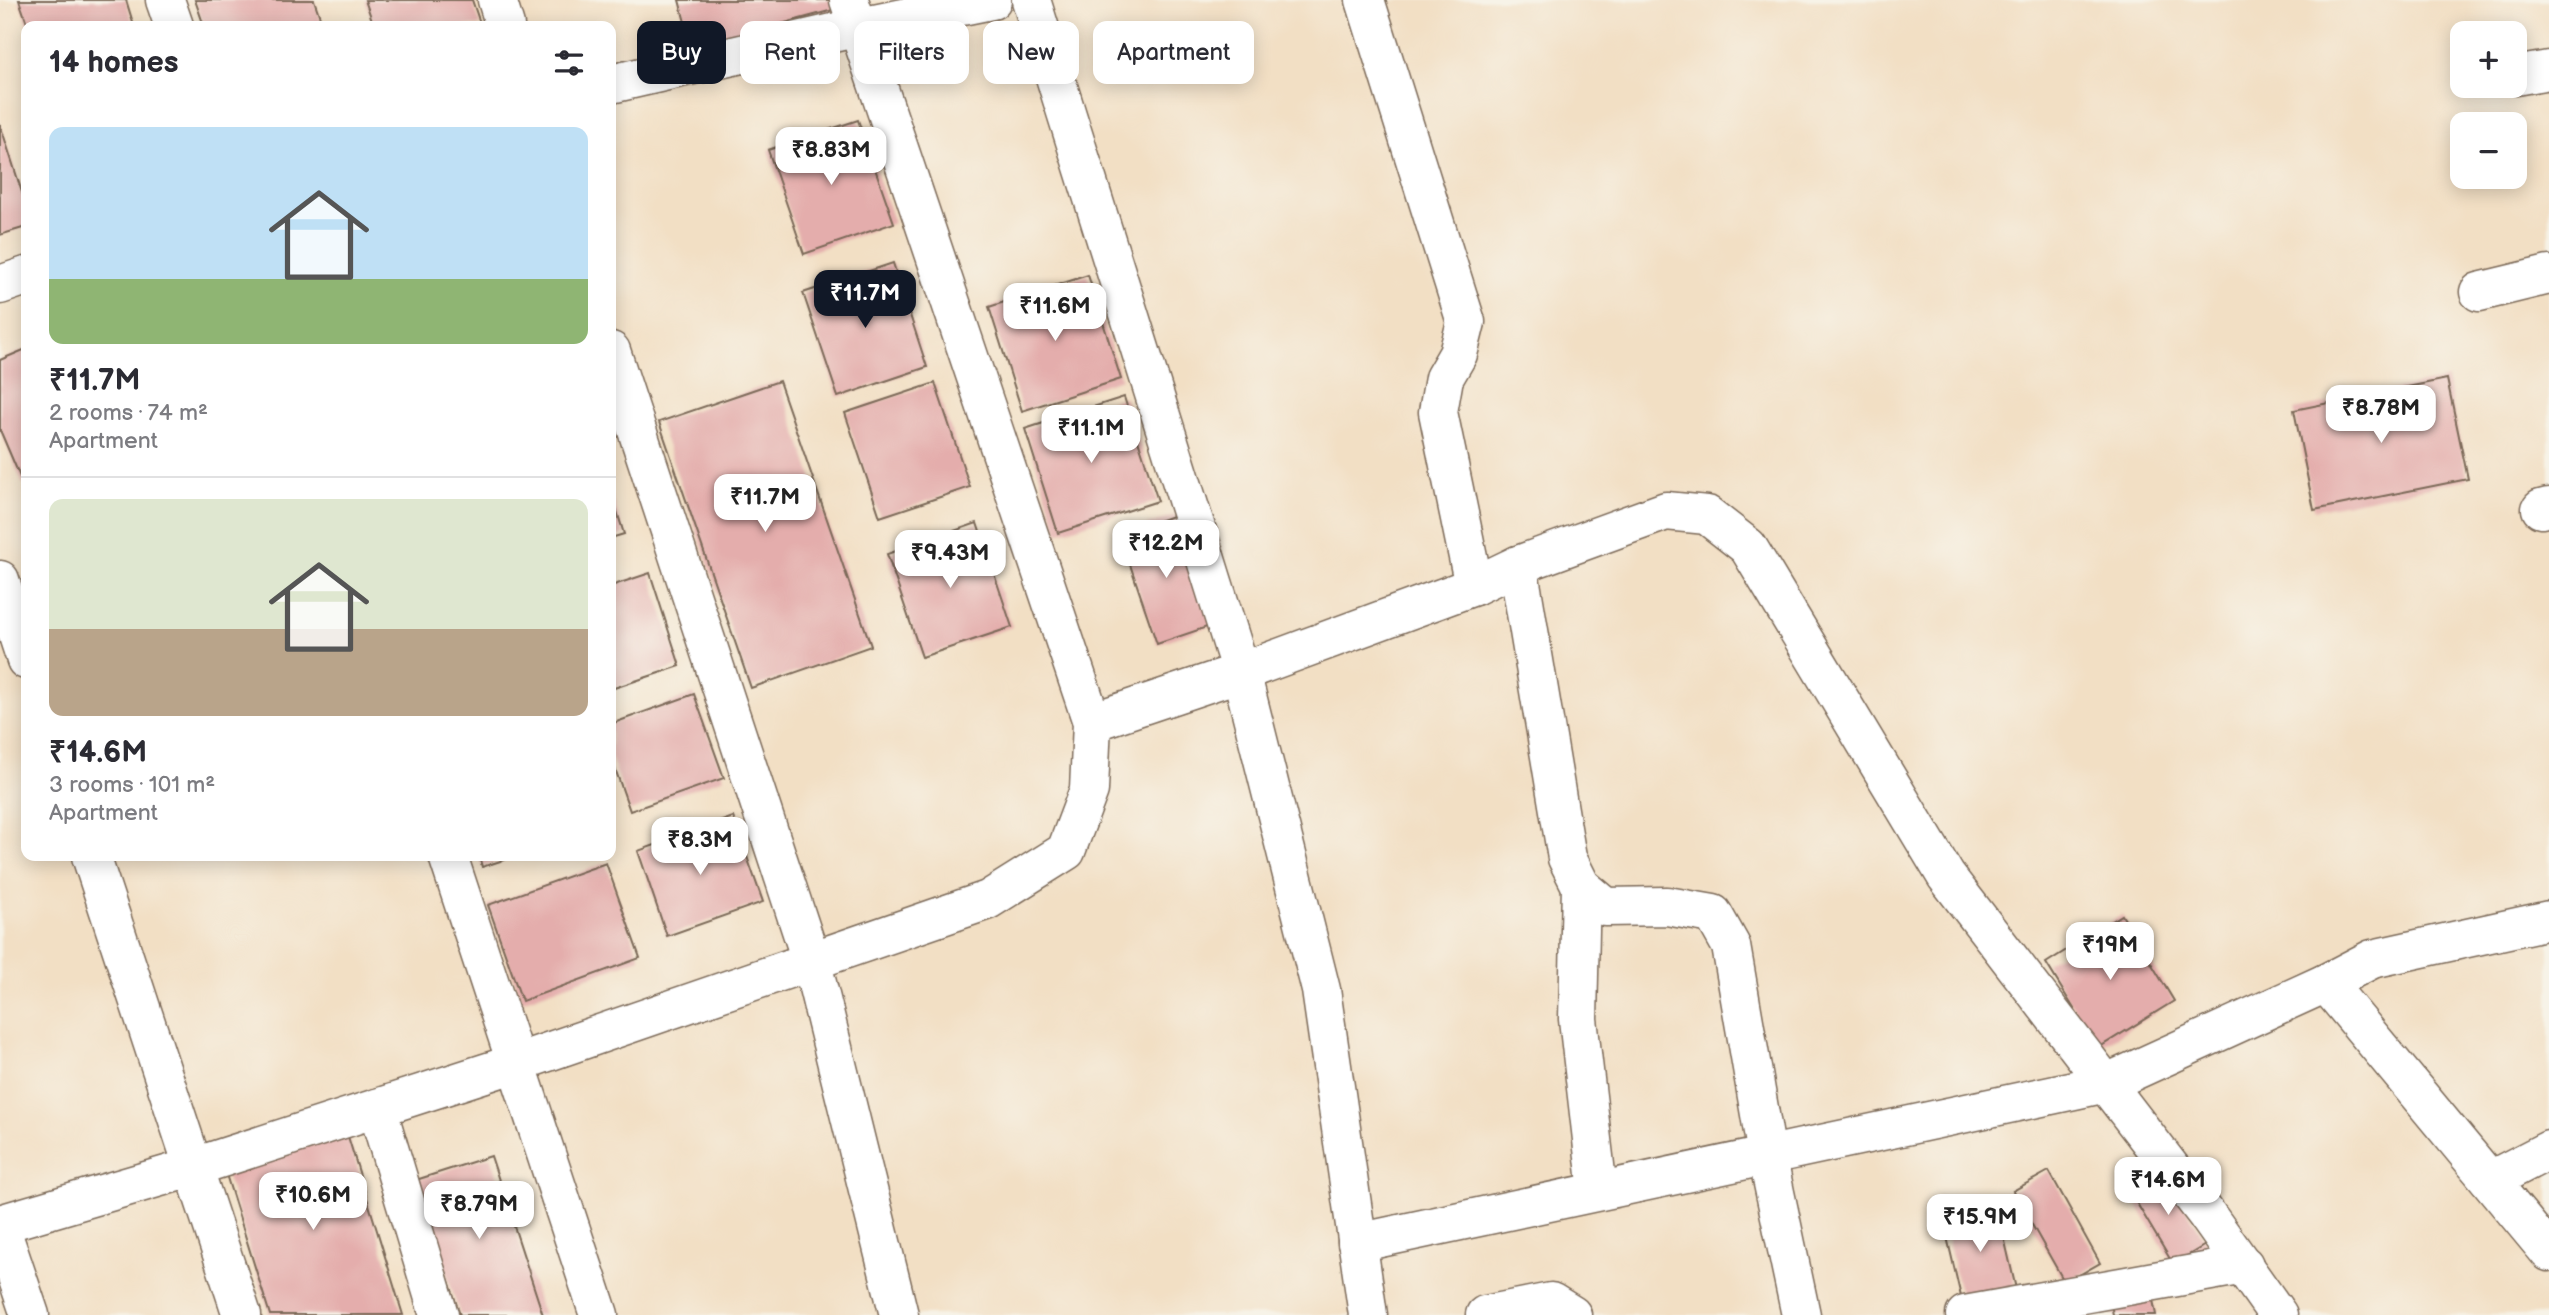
<!DOCTYPE html>
<html lang="en">
<head>
<meta charset="utf-8">
<style>
  :root { --surface:#fff; --page:#f2f2f3; --text:#2b2b33; --muted:#7c7c81; --line:#e1e1e2; --accent:#111827 }
  body { margin:0; font-family:"Balsamiq Sans",sans-serif; background:var(--page); color:var(--text); height:100vh; display:flex; flex-direction:column; font-size:26px; white-space:nowrap }
  * { box-sizing:border-box; margin:0 }
  p { font-size:23px; color:var(--muted) }
  .icon { flex:none; width:38px; height:38px; fill:none; stroke:currentColor; stroke-width:2; stroke-linecap:round; stroke-linejoin:round }
  .map { position:relative; flex:1; overflow:hidden }
  .side { position:absolute; left:21px; top:21px; width:595px; height:840px; display:flex; flex-direction:column; background:var(--surface); border-radius:14px; box-shadow:0 4px 18px #0003 }
  .side>* { flex:none }
  .hud { position:absolute; left:637px; top:21px; width:665px; height:63px; display:flex; gap:14px }
  .buttons { position:absolute; left:2450px; top:21px; display:grid; gap:14px }
  .buttons a { display:grid; place-items:center; width:77px; height:77px; border-radius:14px; background:var(--surface); box-shadow:0 4px 18px #0003; font-size:35px }
  .price { position:absolute; translate:-50% -60px; padding:0 16px; border-radius:14px; background:#fff; color:#222; font-size:23px; line-height:46px; filter:drop-shadow(0 2px 4px #0008) }
  .price::after { content:''; position:absolute; left:50%; top:42px; width:21px; height:16px; margin-left:-10px; background:inherit; clip-path:polygon(0 0,100% 0,50% 100%) }
  .price.current { background:var(--accent); color:#fff }
  ul { padding:0; list-style:none }
  li { display:grid; align-content:center; gap:14px; height:371px; padding:0 28px }
  li+li { border-top:2px solid var(--line) }
  li span { display:grid; place-items:center; height:217px; border-radius:14px; color:#555 }
  li>.icon { margin-inline-start:auto }
  span .icon { width:126px; height:126px; fill:#fffc; stroke-width:1 }
  li b { font-size:30px }
  h2 { display:flex; justify-content:space-between; align-items:center; height:84px; padding:0 28px; font-size:30px }
  .chip { padding:0 24px; border-radius:14px; background:var(--surface); box-shadow:0 4px 18px #0003; font-size:24px; line-height:63px }
  .chip.current { background:var(--accent); color:#fff }
  .map>svg:first-child { display:block }
  .building { fill:#e4adac }
  .lines { fill:none; stroke-linecap:round; stroke-linejoin:round }
  .minor-casing { stroke:#7b6958; stroke-width:41 }
  .minor { stroke:#fff; stroke-width:38 }
</style>
</head>
<body>
<div class="map">
<svg width="2549" height="1315" viewBox="0 0 2549 1315">
  <rect width="100%" height="100%" fill="#f7f3e8"/>
  <filter id="ink" filterUnits="userSpaceOnUse"><feTurbulence type="fractalNoise" baseFrequency=".0143" numOctaves="2"/><feDisplacementMap in="SourceGraphic" scale="14" xChannelSelector="R" yChannelSelector="G"/><feConvolveMatrix kernelMatrix="1 2 1 2 8 2 1 2 1" color-interpolation-filters="sRGB"/></filter>
  <filter id="wash" filterUnits="userSpaceOnUse"><feTurbulence type="fractalNoise" baseFrequency=".00686" numOctaves="4" result="noise"/><feDisplacementMap in="SourceGraphic" scale="28" xChannelSelector="R" yChannelSelector="G"/><feGaussianBlur stdDeviation="1.57" result="paint"/><feColorMatrix in="noise" values="0 0 0 0 0 0 0 0 0 0 0 0 0 0 0 0 0 1.4 0 .05"/><feComposite in="paint" operator="in"/></filter>
  <g filter="url(#wash)">
    <rect width="100%" height="100%" fill="#f2dfc4"/>
    <g id="blocks">
      <g class="building">
        <polygon points="19,0 126,0 134,26 28,26"/>
        <polygon points="195,0 314,0 323,26 204,26"/>
        <polygon points="365,0 472,0 481,26 374,26"/>
        <polygon points="679,0 830,0 833,10 692,48"/>
        <polygon points="858,120 894,223 804,254 768,150"/>
        <polygon points="0,124 26,205 26,227 0,235"/>
        <polygon points="893,263 927,367 838,397 803,293"/>
        <polygon points="1088,275 1121,379 1022,411 989,307"/>
        <polygon points="26,349 26,482 23,484 0,430 0,360"/>
        <polygon points="2447,379 2468,479 2314,510 2294,410"/>
        <polygon points="779,381 871,646 751,688 659,422"/>
        <polygon points="935,383 970,487 880,517 845,413"/>
        <polygon points="1124,397 1158,501 1058,533 1025,429"/>
        <polygon points="611,492 624,534 611,538"/>
        <polygon points="1175,515 1213,625 1157,644 1120,535"/>
        <polygon points="977,523 1012,627 922,657 887,554"/>
        <polygon points="650,573 680,666 611,689 611,586"/>
        <polygon points="694,694 724,778 630,811 611,757 611,724"/>
        <polygon points="733,817 763,902 667,936 638,851"/>
        <polygon points="479,856 516,856 482,867"/>
        <polygon points="606,863 640,958 522,1001 488,905"/>
        <polygon points="2122,915 2174,1001 2098,1048 2046,963"/>
        <polygon points="346,1130 403,1315 270,1315 224,1168"/>
        <polygon points="491,1156 543,1315 460,1315 416,1180"/>
        <polygon points="2164,1170 2207,1244 2173,1264 2129,1190"/>
        <polygon points="2049,1171 2100,1263 2065,1283 2013,1191"/>
        <polygon points="1997,1207 2016,1289 1962,1301 1943,1220"/>
        <polygon points="2151,1290 2156,1315 2113,1315 2110,1298"/>
      </g>
    </g>
  </g>
  <g filter="url(#ink)">
    <use href="#blocks" fill-opacity="0" stroke="#7b6958" stroke-width="2"/>
    <g class="lines">
      <defs>
        <g id="minor">
          <polyline points="165,0 174,26"/>
          <polyline points="497,0 505,26"/>
          <polyline points="1031,0 1241,672 1321,990 1368,1315"/>
          <polyline points="1365,0 1466,322 1458,354 1444,378 1438,412 1474,586"/>
          <polyline points="2515,76 2549,70"/>
          <polyline points="611,84 859,27 992,0"/>
          <polyline points="0,285 26,276"/>
          <polyline points="2479,292 2549,275"/>
          <polyline points="611,351 812,963 899,1315"/>
          <polyline points="2541,509 2549,507"/>
          <polyline points="1518,565 1567,858 1581,886 1606,907 1667,906 1713,914 1731,946 1767,1155 1801,1315"/>
          <polyline points="0,580 26,660"/>
          <polyline points="1092,722 1241,672 1474,586 1518,565 1666,511 1707,515 1748,547 1946,876 2207,1215 2278,1315"/>
          <polyline points="91,856 242,1315"/>
          <polyline points="448,856 599,1315"/>
          <polyline points="1581,886 1578,1019 1598,1191"/>
          <polyline points="2326,983 2549,1252"/>
          <polyline points="377,1108 439,1315"/>
          <polyline points="2491,1180 2549,1150"/>
          <polyline points="0,1224 194,1167 516,1063 988,900 1066,851 1089,790 1092,722 849,0"/>
          <polyline points="0,1226 30,1315"/>
          <polyline points="1357,1243 2107,1083 2326,983 2372,959 2549,920"/>
          <polyline points="1485,1315 1551,1302 1572,1315"/>
          <polyline points="1965,1315 2244,1265"/>
        </g>
      </defs>
      <use href="#minor" class="minor-casing"/>
      <use href="#minor" class="minor"/>
    </g>
  </g>
</svg>
<div class="buttons">
<a>+</a>
<a>−</a>
</div>
<b class="price" style="left:831px;top:187px">₹8.83M</b>
<b class="price current" style="left:865px;top:330px">₹11.7M</b>
<b class="price" style="left:1055px;top:343px">₹11.6M</b>
<b class="price" style="left:2381px;top:445px">₹8.78M</b>
<b class="price" style="left:1091px;top:465px">₹11.1M</b>
<b class="price" style="left:765px;top:534px">₹11.7M</b>
<b class="price" style="left:1166px;top:580px">₹12.2M</b>
<b class="price" style="left:950px;top:590px">₹9.43M</b>
<b class="price" style="left:700px;top:877px">₹8.3M</b>
<b class="price" style="left:2110px;top:982px">₹19M</b>
<b class="price" style="left:2168px;top:1217px">₹14.6M</b>
<b class="price" style="left:313px;top:1232px">₹10.6M</b>
<b class="price" style="left:479px;top:1241px">₹8.79M</b>
<b class="price" style="left:1980px;top:1254px">₹15.9M</b>
<div class="hud">
<a class="chip current">Buy</a>
<a class="chip">Rent</a>
<a class="chip">Filters</a>
<a class="chip">New</a>
<a class="chip">Apartment</a>
</div>
<section class="side">
<h2>14 homes<svg class="icon" aria-label="filters" viewBox="0 0 24 24"><path d="M4 7h16M4 17h16"/><circle cx="9" cy="7" r="2"/><circle cx="15" cy="17" r="2"/></svg></h2>
<ul>
<li><span style="background:linear-gradient(#bfe0f5 70%,#8fb573 0)"><svg class="icon" aria-label="home" viewBox="0 0 24 24"><path d="M3 11l9-7 9 7M6 9v11h12V9"/></svg></span><div><b>₹11.7M</b><p>2 rooms · 74 m²</p><p>Apartment</p></div></li>
<li><span style="background:linear-gradient(#dfe7d0 60%,#b9a48a 0)"><svg class="icon" aria-label="home" viewBox="0 0 24 24"><path d="M3 11l9-7 9 7M6 9v11h12V9"/></svg></span><div><b>₹14.6M</b><p>3 rooms · 101 m²</p><p>Apartment</p></div></li>
</ul>
</section>
</div>
</body>
</html>
